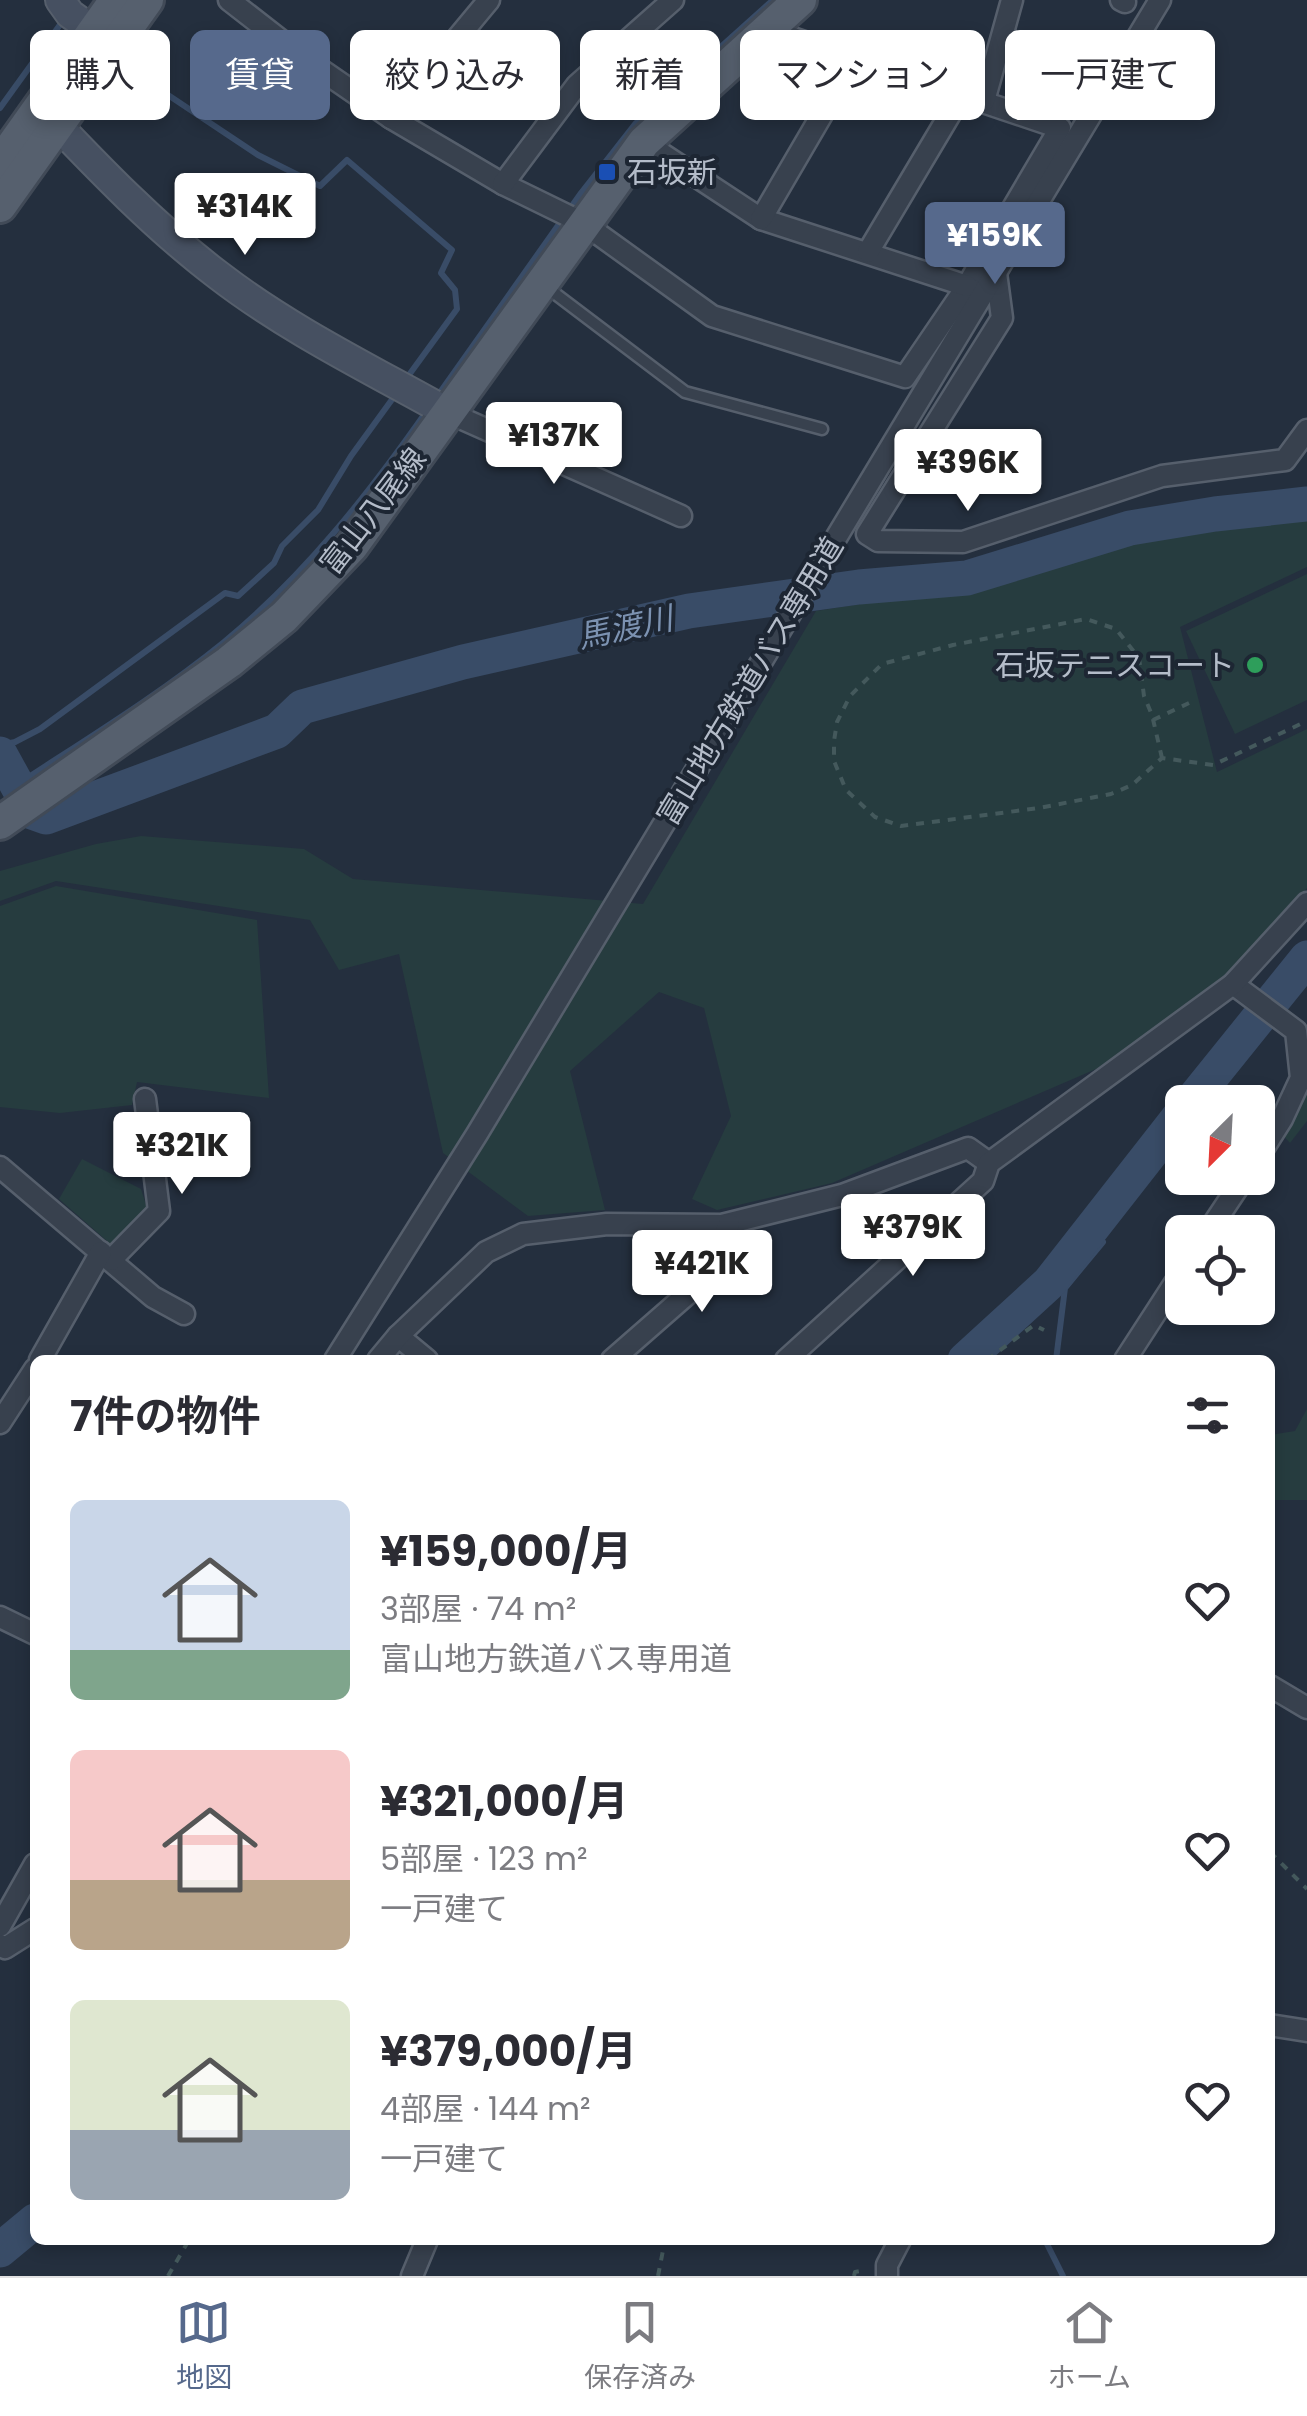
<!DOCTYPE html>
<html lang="ja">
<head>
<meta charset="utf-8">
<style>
  :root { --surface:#fff; --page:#f2f2f3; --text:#2b2b33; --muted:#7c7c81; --line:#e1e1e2; --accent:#56698c }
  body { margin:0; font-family:Poppins,"Noto Sans JP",sans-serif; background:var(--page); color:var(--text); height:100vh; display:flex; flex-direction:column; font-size:38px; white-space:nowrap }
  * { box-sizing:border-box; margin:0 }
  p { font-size:32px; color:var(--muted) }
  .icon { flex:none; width:55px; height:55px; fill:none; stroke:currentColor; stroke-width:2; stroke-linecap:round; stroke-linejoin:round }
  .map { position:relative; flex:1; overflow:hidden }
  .details { position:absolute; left:30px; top:1355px; width:1245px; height:890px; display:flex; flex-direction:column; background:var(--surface); border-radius:15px; box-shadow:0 5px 15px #0003 }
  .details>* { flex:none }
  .hud { position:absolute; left:30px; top:30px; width:1248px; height:90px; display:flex; gap:20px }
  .needle { width:65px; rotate:204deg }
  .controls { position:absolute; left:1165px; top:1085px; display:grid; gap:20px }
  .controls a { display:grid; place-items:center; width:110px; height:110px; border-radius:15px; background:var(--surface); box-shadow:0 5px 15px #0003; font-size:50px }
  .price { position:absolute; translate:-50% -85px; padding:0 22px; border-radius:10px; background:#fff; color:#222; font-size:32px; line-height:65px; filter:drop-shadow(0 2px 5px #0008) }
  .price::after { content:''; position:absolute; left:50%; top:60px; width:30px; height:22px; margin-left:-15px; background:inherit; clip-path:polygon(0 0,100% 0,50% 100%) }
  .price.active { background:var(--accent); color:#fff }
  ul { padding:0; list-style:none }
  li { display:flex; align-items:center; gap:30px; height:250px; padding:0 40px }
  li span { display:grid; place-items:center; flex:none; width:280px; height:200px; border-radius:15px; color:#555 }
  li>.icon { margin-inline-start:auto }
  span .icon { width:120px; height:120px; fill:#fffc; stroke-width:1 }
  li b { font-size:42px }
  h2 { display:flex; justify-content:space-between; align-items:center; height:120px; padding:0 40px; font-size:42px }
  .pill { padding:0 35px; border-radius:15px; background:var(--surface); box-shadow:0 5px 15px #0003; font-size:35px; line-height:90px }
  .pill.active { background:var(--accent); color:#fff }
  .dock { display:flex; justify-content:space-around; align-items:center; height:140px; border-top:2px solid var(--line); background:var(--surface); font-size:28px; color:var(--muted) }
  .dock a { display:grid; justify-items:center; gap:5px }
  .dock .active { color:var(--accent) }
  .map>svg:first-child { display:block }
  .green { fill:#263c3f }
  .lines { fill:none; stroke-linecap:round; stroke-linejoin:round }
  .stream { stroke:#394c67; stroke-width:6 }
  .river { stroke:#394c67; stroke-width:35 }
  .lane-casing { stroke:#565f6c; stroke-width:15 }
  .street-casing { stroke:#565f6c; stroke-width:25 }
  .secondary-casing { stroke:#565f6c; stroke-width:32 }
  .primary-casing { stroke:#414a57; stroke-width:38 }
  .path { stroke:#44595c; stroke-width:4; stroke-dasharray:8 8; stroke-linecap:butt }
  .lane { stroke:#38414e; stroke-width:10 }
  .street { stroke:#38414e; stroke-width:20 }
  .secondary { stroke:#465061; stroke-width:28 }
  .primary { stroke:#56606e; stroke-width:32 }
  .transit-dot { fill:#1a4fb4; stroke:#1d2633; stroke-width:4 }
  .leisure-dot { fill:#2e9e5b; stroke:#1d2633; stroke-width:4 }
  .labels { text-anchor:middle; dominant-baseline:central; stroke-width:8; stroke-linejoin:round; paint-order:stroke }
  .poi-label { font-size:30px; fill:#b4bcc9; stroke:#1d2633; text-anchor:start }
  .street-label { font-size:30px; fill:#b4bcc9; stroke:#1d2633 }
  .water-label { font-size:32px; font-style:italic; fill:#7c92b1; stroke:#1d2633 }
</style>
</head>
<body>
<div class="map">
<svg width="1307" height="2276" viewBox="0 0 1307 2276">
  <rect width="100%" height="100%" fill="#242f3e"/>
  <g class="green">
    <polygon points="1307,511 1307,567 1180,627 1217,772 1307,729 1307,888 1230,975 1110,1063 832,1183 717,1210 692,1199 731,1116 704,1008 659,992 570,1071 605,1210 528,1216 443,1153 399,954 339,970 310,920 56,881 0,901 0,871 96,844 141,836 304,849 353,879 643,904 816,611 976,586 1116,540"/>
    <polygon points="1307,574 1307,700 1235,734 1186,631"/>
    <polygon points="56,886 257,920 269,1098 137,1082 132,1105 60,1113 0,1107 0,906"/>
    <polygon points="1307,1078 1307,1121 1290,1143 1280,1132"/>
    <polygon points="82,1159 141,1189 148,1211 115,1248 59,1199"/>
    <polygon points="1307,1409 1307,1500 1270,1500 1270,1435 1295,1431"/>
  </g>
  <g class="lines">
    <g class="stream">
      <polyline points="117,61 258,155 320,186 347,160 452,250 441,273 455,290 457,309 406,379"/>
      <polyline points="0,108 62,22"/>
      <polyline points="436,398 581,193 635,124 773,0"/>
      <polyline points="0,745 15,742 40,729 225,593 238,596 274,563 282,546 318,510 351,456 396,394"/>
      <path d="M 15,786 C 85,740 159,695 224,642 C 304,576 367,496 426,412"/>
      <polyline points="1056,1360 1065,1288 1103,1242 1089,1229"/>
      <polyline points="1045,2240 1063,2276"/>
    </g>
    <g class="river">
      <polyline points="0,754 32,812 46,817 277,731 302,707 463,662 689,611 859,587 967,578 1130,528 1215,514 1307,504"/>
      <polyline points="1191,1102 1307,958"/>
      <polyline points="965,1360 1049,1283 1182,1113"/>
      <polyline points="0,2250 35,2221"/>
    </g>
    <defs>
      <polyline id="lane" points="545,286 685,392 822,429"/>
      <g id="street">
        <polyline points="229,0 301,56 391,118 503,184 583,223 712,316 905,377 967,286 1060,128 766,29"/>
        <polyline points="1121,0 1125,2"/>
        <polyline points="984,101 1012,0"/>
        <polyline points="391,118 489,0"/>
        <polyline points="644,142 761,219 967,286"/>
        <polyline points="503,184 577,85 673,0"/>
        <polyline points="761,219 855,58"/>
        <polyline points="868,252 962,94"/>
        <polyline points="996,273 1002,318 867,534 878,541 963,542 1162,476 1285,460 1307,430"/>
        <polyline points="447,412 681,516"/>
        <polyline points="1233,984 1296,1031 1301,1078 1282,1119 1258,1157"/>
        <polyline points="0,1167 153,1297 184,1314"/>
        <polyline points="1208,1232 1244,1178"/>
        <polyline points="111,1260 159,1211 145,1099"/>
        <polyline points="398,1336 427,1360"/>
        <polyline points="40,1360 101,1252"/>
        <polyline points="335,1360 477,1134 1160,0"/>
        <polyline points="378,1360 398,1336 486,1252 523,1234 607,1224 722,1225 842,1195 968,1148 989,1163"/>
        <polyline points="612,1360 708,1276 729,1224"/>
        <polyline points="786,1360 983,1181 989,1163 1233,984 1307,903"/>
        <polyline points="1125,1360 1182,1272"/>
        <polyline points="0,1423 35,1369"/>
        <polyline points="0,1617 35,1634"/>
        <polyline points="1270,1686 1307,1708"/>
        <polyline points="0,1926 35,1864"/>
        <polyline points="0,1945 5,1948 35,1929"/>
        <polyline points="1270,2025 1307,2031"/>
        <polyline points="412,2276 427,2240"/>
        <polyline points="887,2276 887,2265 900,2240"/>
      </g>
      <g id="secondary">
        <polyline points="60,0 70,14 109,42"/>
        <path d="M 46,113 C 99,169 156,228 218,275 C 288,329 370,369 447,412"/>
      </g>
      <g id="primary">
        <polyline points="0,163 116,0"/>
        <polyline points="0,206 147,0"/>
        <polyline points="0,823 229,662 284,617 352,546 644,142 800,0"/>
      </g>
    </defs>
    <use href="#lane" class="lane-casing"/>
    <use href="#street" class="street-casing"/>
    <use href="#secondary" class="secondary-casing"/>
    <use href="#primary" class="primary-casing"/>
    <g class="path">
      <polyline points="1153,720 1189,703"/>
      <polyline points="1162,758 1152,715 1144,696 1139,658 1116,629 1086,619 953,645 882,664 850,696 837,722 834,741 834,761 846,790 875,817 901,826 1039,808 1111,794 1132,785 1162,758 1213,765 1307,721"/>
      <polyline points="987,1360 1034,1325 1044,1330"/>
      <polyline points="1270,1852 1307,1889"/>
      <polyline points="168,2276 189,2240"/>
      <polyline points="658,2276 665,2240"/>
      <polyline points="854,2276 855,2272 866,2270"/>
    </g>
    <use href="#lane" class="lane"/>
    <use href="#street" class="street"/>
    <use href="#secondary" class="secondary"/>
    <use href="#primary" class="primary"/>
  </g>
  <rect class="transit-dot" x="597" y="162" width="20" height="20" rx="5"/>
  <circle class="leisure-dot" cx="1255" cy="665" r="10"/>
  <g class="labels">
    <g class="poi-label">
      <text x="627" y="172">石坂新</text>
      <text x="1235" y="665" text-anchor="end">石坂テニスコート</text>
    </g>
    <g class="street-label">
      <text transform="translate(373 511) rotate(-52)">富山八尾線</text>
      <text transform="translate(750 681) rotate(-59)">富山地方鉄道バス専用道</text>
    </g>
    <g class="water-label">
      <text transform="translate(625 627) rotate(-12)">馬渡川</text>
    </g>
  </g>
</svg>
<div class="controls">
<a><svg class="needle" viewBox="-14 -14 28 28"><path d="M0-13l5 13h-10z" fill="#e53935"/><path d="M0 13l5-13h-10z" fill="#7c7c81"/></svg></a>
<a><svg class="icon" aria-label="locate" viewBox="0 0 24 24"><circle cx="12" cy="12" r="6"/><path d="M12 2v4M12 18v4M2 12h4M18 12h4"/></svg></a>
</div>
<b class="price" style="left:245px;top:258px">¥314K</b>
<b class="price active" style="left:995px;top:287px">¥159K</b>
<b class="price" style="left:554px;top:487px">¥137K</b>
<b class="price" style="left:968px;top:514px">¥396K</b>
<b class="price" style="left:182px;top:1197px">¥321K</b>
<b class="price" style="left:913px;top:1279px">¥379K</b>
<b class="price" style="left:702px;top:1315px">¥421K</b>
<div class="hud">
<a class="pill">購入</a>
<a class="pill active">賃貸</a>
<a class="pill">絞り込み</a>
<a class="pill">新着</a>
<a class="pill">マンション</a>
<a class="pill">一戸建て</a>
</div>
<section class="details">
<h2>7件の物件<svg class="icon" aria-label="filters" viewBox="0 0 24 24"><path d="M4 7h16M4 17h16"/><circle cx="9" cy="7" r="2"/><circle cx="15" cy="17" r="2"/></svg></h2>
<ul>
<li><span style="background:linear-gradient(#c9d6e8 75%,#7fa58c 0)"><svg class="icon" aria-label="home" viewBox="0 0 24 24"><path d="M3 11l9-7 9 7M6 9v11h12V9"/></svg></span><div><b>¥159,000/月</b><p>3部屋 · 74 m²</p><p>富山地方鉄道バス専用道</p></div><svg class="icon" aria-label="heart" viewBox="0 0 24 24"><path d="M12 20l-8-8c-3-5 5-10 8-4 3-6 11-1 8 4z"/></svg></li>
<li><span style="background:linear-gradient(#f6c9c9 65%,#b9a48a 0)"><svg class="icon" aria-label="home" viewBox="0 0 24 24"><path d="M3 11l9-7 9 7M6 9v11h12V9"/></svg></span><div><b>¥321,000/月</b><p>5部屋 · 123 m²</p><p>一戸建て</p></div><svg class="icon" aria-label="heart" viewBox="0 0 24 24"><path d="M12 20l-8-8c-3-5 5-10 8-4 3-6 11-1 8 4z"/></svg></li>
<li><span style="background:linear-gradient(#dfe7d0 65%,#9aa5b1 0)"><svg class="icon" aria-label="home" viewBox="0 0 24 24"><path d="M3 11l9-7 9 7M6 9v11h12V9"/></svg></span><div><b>¥379,000/月</b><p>4部屋 · 144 m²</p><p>一戸建て</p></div><svg class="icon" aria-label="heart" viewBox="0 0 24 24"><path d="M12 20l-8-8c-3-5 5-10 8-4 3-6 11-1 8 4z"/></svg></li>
</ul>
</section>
</div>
<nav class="dock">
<a class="active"><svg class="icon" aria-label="map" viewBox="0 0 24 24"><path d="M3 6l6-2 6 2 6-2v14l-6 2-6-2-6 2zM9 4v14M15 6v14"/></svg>地図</a>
<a><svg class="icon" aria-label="saved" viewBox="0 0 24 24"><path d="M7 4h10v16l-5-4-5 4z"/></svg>保存済み</a>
<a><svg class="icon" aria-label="home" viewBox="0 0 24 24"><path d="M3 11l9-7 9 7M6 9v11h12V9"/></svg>ホーム</a>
</nav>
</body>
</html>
